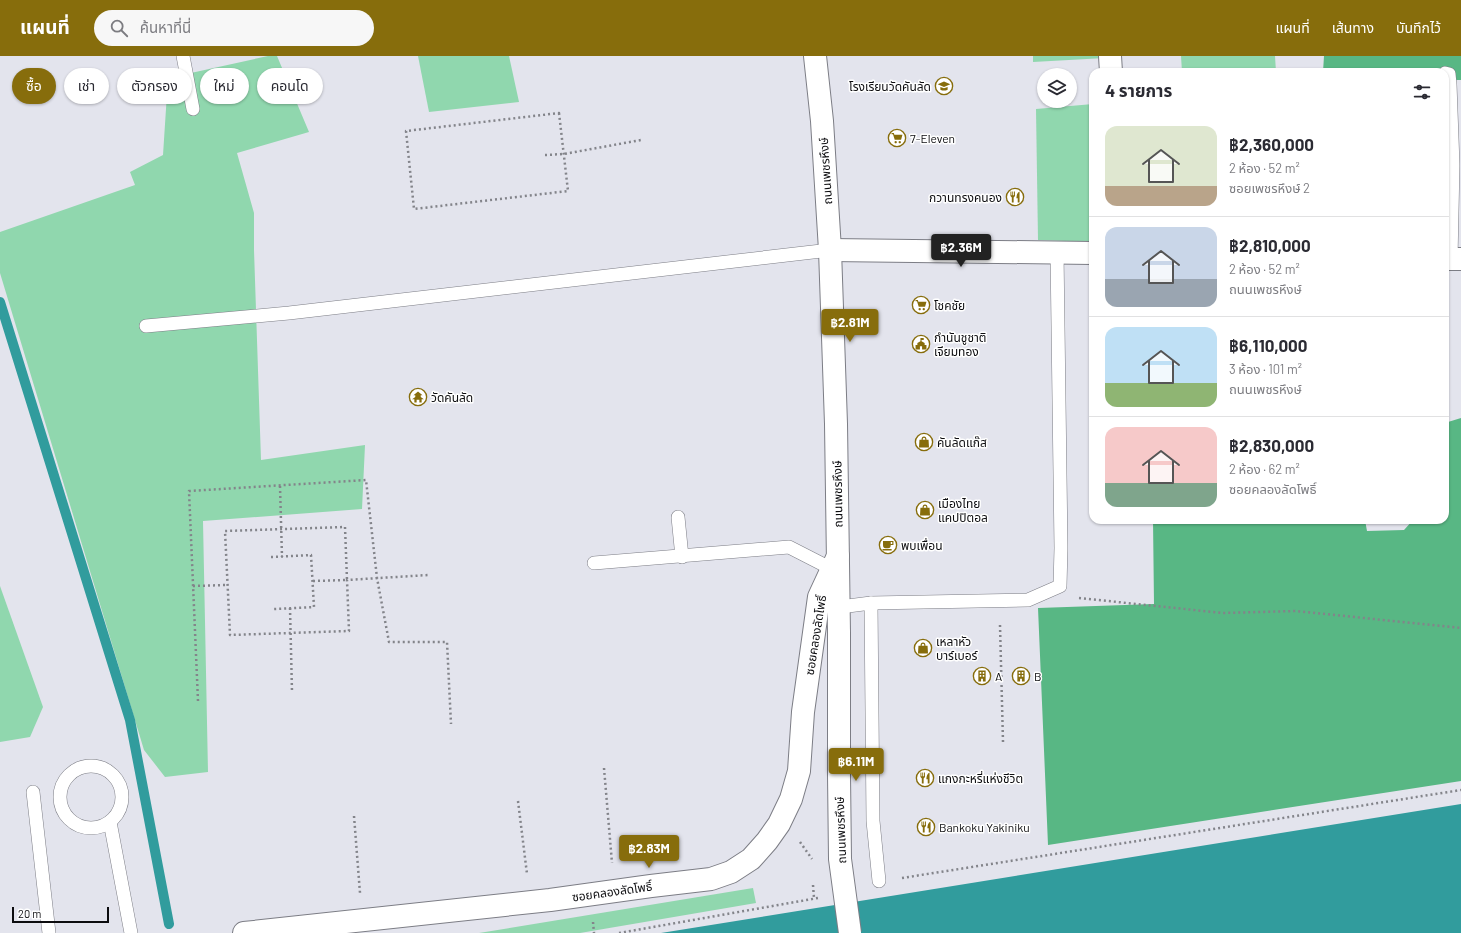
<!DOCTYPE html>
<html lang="th">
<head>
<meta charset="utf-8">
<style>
  :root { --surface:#fff; --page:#f7f7f7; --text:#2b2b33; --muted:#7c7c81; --line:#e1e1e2; --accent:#876d0c }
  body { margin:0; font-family:Barlow,"Noto Sans Thai",sans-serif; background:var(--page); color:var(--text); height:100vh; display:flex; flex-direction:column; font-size:15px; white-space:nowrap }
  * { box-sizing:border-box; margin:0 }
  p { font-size:13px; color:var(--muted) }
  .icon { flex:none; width:22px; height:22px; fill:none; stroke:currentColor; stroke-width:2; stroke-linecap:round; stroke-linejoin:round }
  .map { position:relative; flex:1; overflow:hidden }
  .details { position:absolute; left:1089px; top:12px; width:360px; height:456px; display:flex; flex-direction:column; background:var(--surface); border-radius:12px; box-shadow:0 1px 3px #0004 }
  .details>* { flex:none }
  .banner { position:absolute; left:12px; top:12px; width:380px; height:36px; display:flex; gap:8px }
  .controls { position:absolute; left:1037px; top:12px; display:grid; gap:8px }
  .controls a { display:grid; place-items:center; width:40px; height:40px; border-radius:50%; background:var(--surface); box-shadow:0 1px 3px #0004; font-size:20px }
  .scale { position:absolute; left:12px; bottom:10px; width:97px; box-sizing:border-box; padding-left:4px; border:2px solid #0c0c0f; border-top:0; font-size:11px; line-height:14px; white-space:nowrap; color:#0c0c0f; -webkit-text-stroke:3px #fff; paint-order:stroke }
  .price { position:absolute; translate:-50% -34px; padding:0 9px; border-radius:4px; background:var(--accent); color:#fff; font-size:13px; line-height:26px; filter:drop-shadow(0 1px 2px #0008) }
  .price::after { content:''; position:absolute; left:50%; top:24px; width:12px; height:9px; margin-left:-6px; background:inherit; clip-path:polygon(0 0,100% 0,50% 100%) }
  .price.on { background:#222; color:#fff }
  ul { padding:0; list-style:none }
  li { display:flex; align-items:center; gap:12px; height:100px; padding:0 16px }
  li+li { border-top:1px solid var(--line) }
  li span { display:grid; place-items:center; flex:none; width:112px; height:80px; border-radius:12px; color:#555 }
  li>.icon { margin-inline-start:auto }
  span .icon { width:48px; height:48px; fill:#fffc; stroke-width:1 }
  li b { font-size:17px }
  h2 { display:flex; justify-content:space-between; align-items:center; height:48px; padding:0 16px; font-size:17px }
  .tag { padding:0 14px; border-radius:18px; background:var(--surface); box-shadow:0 1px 3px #0004; font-size:14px; line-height:36px }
  .tag.on { background:var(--accent); color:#fff }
  header { display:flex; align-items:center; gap:24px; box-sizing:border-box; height:56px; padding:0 20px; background:var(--accent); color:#fff }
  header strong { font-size:19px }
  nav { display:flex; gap:22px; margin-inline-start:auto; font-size:14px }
  .search { width:280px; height:36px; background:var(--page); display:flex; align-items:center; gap:10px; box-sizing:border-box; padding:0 14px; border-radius:22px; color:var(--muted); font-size:15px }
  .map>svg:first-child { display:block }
  .green { fill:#90d7ae }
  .forest { fill:#58b784 }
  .water { fill:#319c9d }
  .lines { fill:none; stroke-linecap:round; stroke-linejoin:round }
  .stream { stroke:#319c9d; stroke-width:10 }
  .lane-casing { stroke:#7c7d85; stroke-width:14 }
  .street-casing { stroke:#7c7d85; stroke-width:24 }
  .secondary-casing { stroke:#7c7d85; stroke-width:24 }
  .path { stroke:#83848a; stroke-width:2.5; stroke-dasharray:2 3; stroke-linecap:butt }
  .lane { stroke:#fff; stroke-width:13 }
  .street { stroke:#fff; stroke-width:22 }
  .secondary { stroke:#fff; stroke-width:22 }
  .secondary-bridge-casing { stroke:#7c7d85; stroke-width:24; stroke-linecap:butt }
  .secondary-bridge { stroke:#fff; stroke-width:22 }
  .labels { text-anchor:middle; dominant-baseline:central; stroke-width:3; stroke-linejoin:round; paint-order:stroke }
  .poi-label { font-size:12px; fill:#0c0c0f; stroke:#fff; text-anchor:start }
  .street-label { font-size:12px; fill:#0c0c0f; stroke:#fff }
</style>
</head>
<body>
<header>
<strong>แผนที่</strong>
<div class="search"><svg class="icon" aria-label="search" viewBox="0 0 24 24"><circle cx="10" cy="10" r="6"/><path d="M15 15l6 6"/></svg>ค้นหาที่นี่</div>
<nav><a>แผนที่</a><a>เส้นทาง</a><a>บันทึกไว้</a></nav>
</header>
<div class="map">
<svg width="1461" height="877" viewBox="0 0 1461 877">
  <rect width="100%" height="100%" fill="#e3e4ed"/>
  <g class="green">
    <polygon points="268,0 277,0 309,76 237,97 254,157 254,194 261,404 365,389 362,453 203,465 208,716 165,721 144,694 0,217 0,176 135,129 130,116 163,99 168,22"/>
    <polygon points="418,0 509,0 519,46 429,56"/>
    <polygon points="1033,0 1105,0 1105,2 1033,6"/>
    <polygon points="1181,0 1275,0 1276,16 1182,16"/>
    <polygon points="1093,48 1093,186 1038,184 1036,53"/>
    <polygon points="0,530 43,651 30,681 0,686"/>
    <polygon points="753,832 756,847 580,877 479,877"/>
  </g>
  <g class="forest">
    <polygon points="1324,0 1461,0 1461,24 1445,24 1445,16 1323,16"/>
    <polygon points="1461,362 1461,725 1048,789 1038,552 1154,548 1153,464 1365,464 1367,475 1404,474 1413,464 1445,464 1445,384 1448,366"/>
  </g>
  <polygon class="water" points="1461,748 1461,877 661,877"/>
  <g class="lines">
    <polyline class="stream" points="0,246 130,664 169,868"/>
    <defs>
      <g id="lane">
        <polyline points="183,0 193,53"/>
        <polyline points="1445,17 1449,18 1450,28 1453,109 1451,203"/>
        <polyline points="146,270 289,257 830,194"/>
        <polyline points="678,461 682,501"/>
        <polyline points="594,507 789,491 832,513"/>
        <polyline points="871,547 873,765 879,825"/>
        <polyline points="840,551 871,547 1028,544 1060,530 1061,492 1057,196"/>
        <circle cx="91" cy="741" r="31"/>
        <polyline points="33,736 49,877"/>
        <polyline points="110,766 131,877"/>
      </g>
      <g id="street">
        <polyline points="1110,0 1111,16"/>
        <polyline points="830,194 1093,197"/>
        <polyline points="1445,203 1461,203"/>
        <polyline points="244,877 550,844 651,830 711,823 731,816 751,803 767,785 779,768 791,743 799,715 803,656 819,541 838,500"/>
      </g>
      <polyline id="secondary" points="815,0 822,65 830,194 836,368 839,577"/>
    </defs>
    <use href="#lane" class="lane-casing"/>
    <use href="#street" class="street-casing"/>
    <use href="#secondary" class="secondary-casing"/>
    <g class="path">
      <polygon points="559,57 568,135 414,153 406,75"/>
      <polyline points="545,99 564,98 641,84"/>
      <polyline points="280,430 282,501"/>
      <polyline points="271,501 311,499 314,551 274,553"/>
      <polyline points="313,525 347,524 345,471 225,475 230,579 349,575 347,524 428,519"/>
      <polyline points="193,530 227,529"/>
      <polyline points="1079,542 1223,557 1296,555 1461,572"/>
      <polyline points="290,552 292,636"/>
      <polyline points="1000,569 1003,686"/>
      <polyline points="198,645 189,435 366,424 377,522 389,586 447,586 451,668"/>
      <polyline points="604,712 612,807"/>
      <polyline points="518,745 527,818"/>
      <polyline points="354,760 360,837"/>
      <polyline points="800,786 812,803"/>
      <polyline points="902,822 1461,734"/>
      <polyline points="813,829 814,842"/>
      <polyline points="593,866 594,877"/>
      <polyline points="619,877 818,842"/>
    </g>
    <use href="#lane" class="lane"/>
    <use href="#street" class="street"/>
    <use href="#secondary" class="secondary"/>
    <defs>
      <polyline id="secondary-bridge" points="839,577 839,719 840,803 850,877"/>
    </defs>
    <use href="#secondary-bridge" class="secondary-bridge-casing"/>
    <use href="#secondary-bridge" class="secondary-bridge"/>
  </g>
  <defs>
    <symbol id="school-ring" viewBox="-11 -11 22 22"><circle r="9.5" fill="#fff" stroke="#876d0c" stroke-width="1.5"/><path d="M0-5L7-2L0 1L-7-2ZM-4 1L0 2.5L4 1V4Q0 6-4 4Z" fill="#876d0c"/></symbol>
    <symbol id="supermarket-ring" viewBox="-11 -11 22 22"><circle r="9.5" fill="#fff" stroke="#876d0c" stroke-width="1.5"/><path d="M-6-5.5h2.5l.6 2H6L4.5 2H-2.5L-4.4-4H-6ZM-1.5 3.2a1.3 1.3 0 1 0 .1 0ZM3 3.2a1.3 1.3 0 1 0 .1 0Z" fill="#876d0c"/></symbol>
    <symbol id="restaurant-ring" viewBox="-11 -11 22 22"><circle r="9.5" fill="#fff" stroke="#876d0c" stroke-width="1.5"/><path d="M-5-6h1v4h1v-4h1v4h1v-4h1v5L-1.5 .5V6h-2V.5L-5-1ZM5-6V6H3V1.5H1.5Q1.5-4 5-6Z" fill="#876d0c"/></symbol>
    <symbol id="civic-ring" viewBox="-11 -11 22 22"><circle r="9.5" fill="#fff" stroke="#876d0c" stroke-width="1.5"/><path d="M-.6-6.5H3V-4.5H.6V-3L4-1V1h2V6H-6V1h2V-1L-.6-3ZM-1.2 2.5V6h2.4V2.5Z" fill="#876d0c"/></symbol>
    <symbol id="temple-ring" viewBox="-11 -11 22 22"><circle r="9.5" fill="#fff" stroke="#876d0c" stroke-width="1.5"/><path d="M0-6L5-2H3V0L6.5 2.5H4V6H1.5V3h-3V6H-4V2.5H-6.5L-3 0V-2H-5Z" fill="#876d0c"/></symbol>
    <symbol id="shop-ring" viewBox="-11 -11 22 22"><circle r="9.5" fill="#fff" stroke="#876d0c" stroke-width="1.5"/><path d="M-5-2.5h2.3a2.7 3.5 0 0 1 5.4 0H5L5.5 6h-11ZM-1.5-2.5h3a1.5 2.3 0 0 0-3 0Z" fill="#876d0c"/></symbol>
    <symbol id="cafe-ring" viewBox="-11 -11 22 22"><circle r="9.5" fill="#fff" stroke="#876d0c" stroke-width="1.5"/><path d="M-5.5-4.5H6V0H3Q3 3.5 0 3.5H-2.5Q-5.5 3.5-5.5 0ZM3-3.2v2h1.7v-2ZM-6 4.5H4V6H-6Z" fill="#876d0c"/></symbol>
    <symbol id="building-ring" viewBox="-11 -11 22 22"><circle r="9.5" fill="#fff" stroke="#876d0c" stroke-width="1.5"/><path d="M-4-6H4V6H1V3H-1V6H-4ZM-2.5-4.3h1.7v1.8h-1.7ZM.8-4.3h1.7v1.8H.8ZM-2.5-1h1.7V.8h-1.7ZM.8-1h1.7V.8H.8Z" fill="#876d0c"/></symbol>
  </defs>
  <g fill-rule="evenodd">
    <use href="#school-ring" x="934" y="20" width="20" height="20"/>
    <use href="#supermarket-ring" x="887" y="72" width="20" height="20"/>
    <use href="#restaurant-ring" x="1005" y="131" width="20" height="20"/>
    <use href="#supermarket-ring" x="911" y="239" width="20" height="20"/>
    <use href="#civic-ring" x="911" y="278" width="20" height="20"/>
    <use href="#temple-ring" x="408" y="331" width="20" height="20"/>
    <use href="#shop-ring" x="914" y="376" width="20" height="20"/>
    <use href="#shop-ring" x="915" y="444" width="20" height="20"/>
    <use href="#cafe-ring" x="878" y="479" width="20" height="20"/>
    <use href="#shop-ring" x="913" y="582" width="20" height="20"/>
    <use href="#building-ring" x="972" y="610" width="20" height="20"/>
    <use href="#building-ring" x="1011" y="610" width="20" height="20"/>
    <use href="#restaurant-ring" x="915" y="712" width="20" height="20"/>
    <use href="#restaurant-ring" x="916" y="761" width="20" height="20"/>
  </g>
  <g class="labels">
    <g class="poi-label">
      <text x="931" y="30" text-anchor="end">โรงเรียนวัดคันลัด</text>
      <text x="910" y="82">7-Eleven</text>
      <text x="1002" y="141" text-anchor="end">กวานทรงคนอง</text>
      <text x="934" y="249">โชคชัย</text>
      <text x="934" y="281">กำนันชูชาติ<tspan x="934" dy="14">เจียมทอง</tspan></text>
      <text x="431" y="341">วัดคันลัด</text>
      <text x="937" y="386">คันลัดแก๊ส</text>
      <text x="938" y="447">เมืองไทย<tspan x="938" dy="14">แคปปิตอล</tspan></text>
      <text x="901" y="489">พบเพื่อน</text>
      <text x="936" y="585">เหลาหัว<tspan x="936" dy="14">บาร์เบอร์</tspan></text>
      <text x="995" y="620">A</text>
      <text x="1034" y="620">B</text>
      <text x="938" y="722">แกงกะหรี่แห่งชีวิต</text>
      <text x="939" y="771">Bankoku Yakiniku</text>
    </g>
    <g class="street-label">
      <text transform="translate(825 115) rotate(-94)">ถนนเพชรหึงษ์</text>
      <text transform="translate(837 438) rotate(-91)">ถนนเพชรหึงษ์</text>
      <text transform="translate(815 579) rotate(-81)">ซอยคลองลัดโพธิ์</text>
      <text transform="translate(840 774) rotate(-92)">ถนนเพชรหึงษ์</text>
      <text transform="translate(612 835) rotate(-8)">ซอยคลองลัดโพธิ์</text>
    </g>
  </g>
</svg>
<div class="controls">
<a><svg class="icon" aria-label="layers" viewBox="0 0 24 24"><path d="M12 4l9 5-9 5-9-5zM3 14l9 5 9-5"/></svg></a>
</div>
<div class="scale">20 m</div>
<b class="price on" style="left:961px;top:212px">฿2.36M</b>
<b class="price" style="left:850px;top:287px">฿2.81M</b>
<b class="price" style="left:856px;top:726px">฿6.11M</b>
<b class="price" style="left:649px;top:813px">฿2.83M</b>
<div class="banner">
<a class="tag on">ซื้อ</a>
<a class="tag">เช่า</a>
<a class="tag">ตัวกรอง</a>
<a class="tag">ใหม่</a>
<a class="tag">คอนโด</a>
</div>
<section class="details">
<h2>4 รายการ<svg class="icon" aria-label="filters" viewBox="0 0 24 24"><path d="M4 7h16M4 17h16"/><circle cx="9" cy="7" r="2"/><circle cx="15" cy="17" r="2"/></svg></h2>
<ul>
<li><span style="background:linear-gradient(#dfe7d0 75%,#b9a48a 0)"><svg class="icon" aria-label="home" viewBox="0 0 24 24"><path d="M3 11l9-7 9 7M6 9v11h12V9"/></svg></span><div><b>฿2,360,000</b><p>2 ห้อง · 52 m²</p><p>ซอยเพชรหึงษ์ 2</p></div></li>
<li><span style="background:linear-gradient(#c9d6e8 65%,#9aa5b1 0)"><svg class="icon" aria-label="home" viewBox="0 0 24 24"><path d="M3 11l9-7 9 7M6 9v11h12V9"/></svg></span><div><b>฿2,810,000</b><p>2 ห้อง · 52 m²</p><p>ถนนเพชรหึงษ์</p></div></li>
<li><span style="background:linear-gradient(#bfe0f5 70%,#8fb573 0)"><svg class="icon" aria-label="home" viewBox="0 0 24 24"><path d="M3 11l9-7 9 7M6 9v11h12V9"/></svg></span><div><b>฿6,110,000</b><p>3 ห้อง · 101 m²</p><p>ถนนเพชรหึงษ์</p></div></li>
<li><span style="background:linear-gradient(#f6c9c9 70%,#7fa58c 0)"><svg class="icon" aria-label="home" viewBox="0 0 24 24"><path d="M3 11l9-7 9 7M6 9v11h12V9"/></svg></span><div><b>฿2,830,000</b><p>2 ห้อง · 62 m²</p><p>ซอยคลองลัดโพธิ์</p></div></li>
</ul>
</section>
</div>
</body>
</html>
